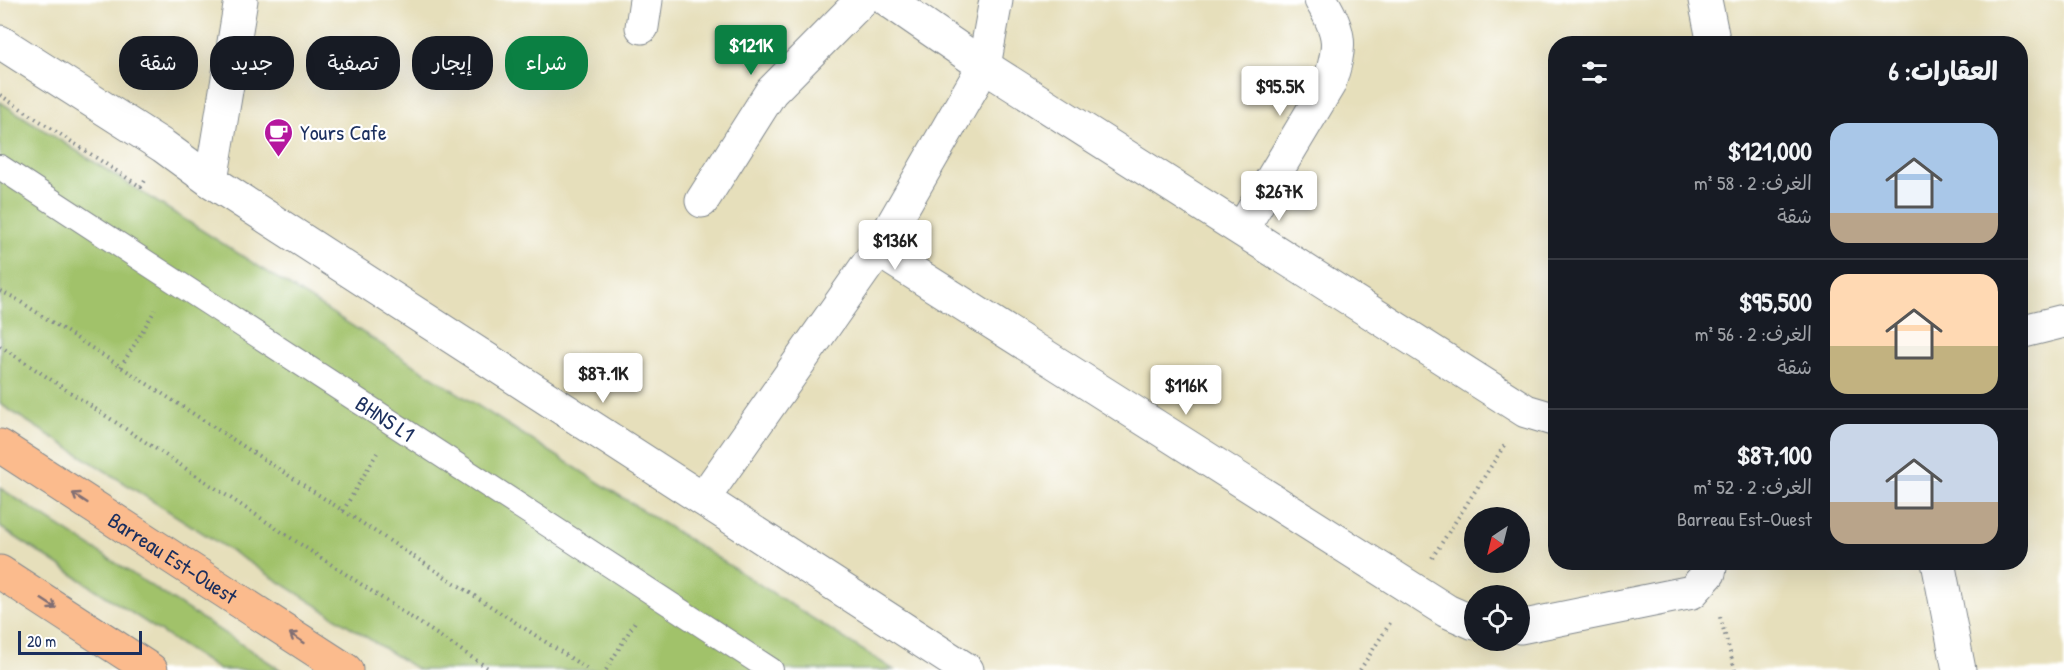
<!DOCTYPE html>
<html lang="ar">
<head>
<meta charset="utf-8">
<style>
  :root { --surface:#171b24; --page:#242831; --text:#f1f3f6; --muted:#9ea1a6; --line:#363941; --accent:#0b8043 }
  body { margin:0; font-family:"Patrick Hand","Playpen Sans Arabic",sans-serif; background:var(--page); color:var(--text); direction:rtl; height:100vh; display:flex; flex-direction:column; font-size:22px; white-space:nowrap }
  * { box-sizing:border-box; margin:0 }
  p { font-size:20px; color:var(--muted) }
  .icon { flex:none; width:33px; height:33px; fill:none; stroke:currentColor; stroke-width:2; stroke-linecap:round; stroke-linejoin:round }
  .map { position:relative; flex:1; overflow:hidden; direction:ltr }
  .sheet { position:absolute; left:1548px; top:36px; width:480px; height:534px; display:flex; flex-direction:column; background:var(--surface); border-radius:24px; box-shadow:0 6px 24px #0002; direction:rtl }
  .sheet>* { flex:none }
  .top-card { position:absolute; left:18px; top:36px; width:570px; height:54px; direction:rtl; display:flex; gap:12px }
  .needle { width:39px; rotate:215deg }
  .buttons { position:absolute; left:1464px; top:507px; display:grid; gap:12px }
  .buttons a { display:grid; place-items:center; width:66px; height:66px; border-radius:50%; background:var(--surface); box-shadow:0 6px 24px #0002; font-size:30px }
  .scale { position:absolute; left:18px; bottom:15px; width:124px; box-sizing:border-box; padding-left:6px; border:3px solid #1b2f5e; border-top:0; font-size:16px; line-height:21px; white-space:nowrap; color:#1b2f5e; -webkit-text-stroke:4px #fff; paint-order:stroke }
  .price { position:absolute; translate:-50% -51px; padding:0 14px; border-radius:6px; background:#fff; color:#222; font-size:20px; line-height:39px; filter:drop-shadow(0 2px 3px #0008) }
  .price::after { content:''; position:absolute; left:50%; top:36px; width:18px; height:14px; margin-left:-9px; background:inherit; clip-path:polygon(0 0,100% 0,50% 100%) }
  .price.active { background:var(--accent); color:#fff }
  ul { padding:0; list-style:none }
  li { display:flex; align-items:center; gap:18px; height:150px; padding:0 30px }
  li+li { border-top:2px solid var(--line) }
  li span { display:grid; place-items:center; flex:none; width:168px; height:120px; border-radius:18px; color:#555 }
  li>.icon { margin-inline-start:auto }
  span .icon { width:72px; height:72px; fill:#fffc; stroke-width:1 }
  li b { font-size:26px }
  h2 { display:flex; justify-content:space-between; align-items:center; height:72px; padding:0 30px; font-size:26px }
  .pill { padding:0 21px; border-radius:24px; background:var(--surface); box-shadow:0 6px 24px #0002; font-size:21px; line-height:54px }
  .pill.active { background:var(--accent); color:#fff }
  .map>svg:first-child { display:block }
  .green { fill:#a1c26b; stroke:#5e7864; stroke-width:1.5 }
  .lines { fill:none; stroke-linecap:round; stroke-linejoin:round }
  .lane-casing { stroke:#80878c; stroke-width:26 }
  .street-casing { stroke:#80878c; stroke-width:35 }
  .primary-casing { stroke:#80878c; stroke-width:35 }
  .path { stroke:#80878c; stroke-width:4; stroke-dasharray:1.5 4.5; stroke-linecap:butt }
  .lane { stroke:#fff; stroke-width:24 }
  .street { stroke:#fff; stroke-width:33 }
  .primary { stroke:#fbbb8d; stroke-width:33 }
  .oneway { stroke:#806e73 }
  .labels { text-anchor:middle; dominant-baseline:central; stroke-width:4.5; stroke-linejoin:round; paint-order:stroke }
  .poi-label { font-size:22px; fill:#1b2f5e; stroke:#fff; text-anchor:start }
  .street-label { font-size:22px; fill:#1b2f5e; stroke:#fff }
</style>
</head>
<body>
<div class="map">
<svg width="2064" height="670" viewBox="0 0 2064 670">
  <rect width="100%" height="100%" fill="#fff"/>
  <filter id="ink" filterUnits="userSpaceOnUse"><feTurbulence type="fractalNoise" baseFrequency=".0167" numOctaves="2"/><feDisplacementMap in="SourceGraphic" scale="12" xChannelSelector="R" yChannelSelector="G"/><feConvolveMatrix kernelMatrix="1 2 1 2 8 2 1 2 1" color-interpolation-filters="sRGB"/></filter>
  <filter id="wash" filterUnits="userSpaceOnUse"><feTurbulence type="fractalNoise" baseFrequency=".008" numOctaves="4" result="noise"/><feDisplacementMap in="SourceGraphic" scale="24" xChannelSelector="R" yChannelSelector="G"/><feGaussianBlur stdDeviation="1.35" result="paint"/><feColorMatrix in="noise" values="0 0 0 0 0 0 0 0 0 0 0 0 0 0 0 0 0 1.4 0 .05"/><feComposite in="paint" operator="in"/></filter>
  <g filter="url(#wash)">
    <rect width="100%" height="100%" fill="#e6dfbb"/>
    <g class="green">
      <polygon points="0,102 25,118 894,670 418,670 0,404"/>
      <polygon points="0,488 281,670 219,670 0,527"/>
    </g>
  </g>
  <g filter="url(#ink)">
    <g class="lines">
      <defs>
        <g id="lane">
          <path id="s1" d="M 0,167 L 771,670"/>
        </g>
        <g id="street">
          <polyline points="888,0 984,66 1526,411 1556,420"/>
          <polyline points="1705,0 1714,44"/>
          <polyline points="642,27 646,0"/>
          <polyline points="0,42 163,146 211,181 967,670"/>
          <polyline points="211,181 241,0"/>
          <polyline points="702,201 771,92 862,0"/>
          <path d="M 1242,229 L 1329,84 C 1341,46 1342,35 1321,0"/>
          <polyline points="878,250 1447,611 1474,623"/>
          <polyline points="2020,332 2064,321"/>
          <polyline points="703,499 878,250 984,66 996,0"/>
          <polyline points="1938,562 1959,670"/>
          <polyline points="1520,627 1692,592 1709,573 1711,562"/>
        </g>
        <g id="primary">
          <path id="s2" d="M 0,446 L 346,670"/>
          <polyline points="0,572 151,670"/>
        </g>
      </defs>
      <use href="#lane" class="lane-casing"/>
      <use href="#street" class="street-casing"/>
      <use href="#primary" class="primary-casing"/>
      <g class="path">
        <polyline points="0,95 141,187 146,179"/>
        <polyline points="0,291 13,297 589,670"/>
        <polyline points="0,346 491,670"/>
        <polyline points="121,367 155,310"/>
        <polyline points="343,511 377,453"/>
        <polyline points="1432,558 1506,443"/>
        <polyline points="1720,617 1735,670"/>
        <polyline points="606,670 635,622"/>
        <polyline points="1360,670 1392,620"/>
      </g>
      <use href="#lane" class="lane"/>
      <use href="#street" class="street"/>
      <use href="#primary" class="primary"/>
    </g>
    <defs><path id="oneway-shaft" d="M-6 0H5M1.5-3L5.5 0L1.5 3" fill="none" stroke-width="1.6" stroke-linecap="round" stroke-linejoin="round" transform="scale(1.5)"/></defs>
    <g class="oneway">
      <use href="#oneway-shaft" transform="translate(80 498) rotate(-147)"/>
      <use href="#oneway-shaft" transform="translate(49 604) rotate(33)"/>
      <use href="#oneway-shaft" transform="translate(297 638) rotate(-147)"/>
    </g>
  </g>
  <defs>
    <symbol id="cafe-pin" viewBox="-11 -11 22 30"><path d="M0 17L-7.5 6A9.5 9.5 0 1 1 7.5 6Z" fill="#b5179e" stroke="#fff"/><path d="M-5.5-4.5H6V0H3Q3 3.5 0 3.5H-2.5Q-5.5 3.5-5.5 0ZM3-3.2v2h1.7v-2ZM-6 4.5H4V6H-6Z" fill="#fff"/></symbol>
  </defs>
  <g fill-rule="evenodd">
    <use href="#cafe-pin" x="262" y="116" width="33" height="45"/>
  </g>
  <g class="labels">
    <g class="poi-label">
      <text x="300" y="132">Yours Cafe</text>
    </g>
    <g class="street-label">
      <text stroke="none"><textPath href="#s1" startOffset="460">BHNS L1</textPath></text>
      <text stroke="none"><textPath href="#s2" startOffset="206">Barreau Est-Ouest</textPath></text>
    </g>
  </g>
</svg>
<div class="buttons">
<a><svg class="needle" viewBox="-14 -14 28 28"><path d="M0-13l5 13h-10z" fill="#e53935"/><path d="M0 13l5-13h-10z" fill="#9ea1a6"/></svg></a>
<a><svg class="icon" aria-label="locate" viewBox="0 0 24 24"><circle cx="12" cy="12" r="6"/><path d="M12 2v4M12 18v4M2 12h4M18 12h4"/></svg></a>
</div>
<div class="scale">20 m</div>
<b class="price active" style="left:751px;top:76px">$121K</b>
<b class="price" style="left:1280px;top:117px">$95.5K</b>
<b class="price" style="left:1279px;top:222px">$267K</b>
<b class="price" style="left:895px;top:271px">$136K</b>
<b class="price" style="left:603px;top:404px">$87.1K</b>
<b class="price" style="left:1186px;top:416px">$116K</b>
<div class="top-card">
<a class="pill active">شراء</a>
<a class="pill">إيجار</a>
<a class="pill">تصفية</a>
<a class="pill">جديد</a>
<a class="pill">شقة</a>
</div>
<section class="sheet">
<h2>العقارات: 6<svg class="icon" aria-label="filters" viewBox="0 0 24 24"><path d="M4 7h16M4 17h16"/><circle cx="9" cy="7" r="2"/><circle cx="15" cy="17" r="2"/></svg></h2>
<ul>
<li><span style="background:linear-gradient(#a9c7e8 75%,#b9a48a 0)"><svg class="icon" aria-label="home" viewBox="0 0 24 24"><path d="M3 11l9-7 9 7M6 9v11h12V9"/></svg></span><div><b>$121,000</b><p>الغرف: 2 · 58 m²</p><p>شقة</p></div></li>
<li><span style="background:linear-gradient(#ffd9b3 60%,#c2b280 0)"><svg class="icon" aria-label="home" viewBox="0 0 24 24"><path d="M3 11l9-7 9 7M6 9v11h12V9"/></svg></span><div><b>$95,500</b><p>الغرف: 2 · 56 m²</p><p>شقة</p></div></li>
<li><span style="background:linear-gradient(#c9d6e8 65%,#b9a48a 0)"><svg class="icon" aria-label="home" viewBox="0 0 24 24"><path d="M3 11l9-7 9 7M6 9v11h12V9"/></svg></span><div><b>$87,100</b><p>الغرف: 2 · 52 m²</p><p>Barreau Est-Ouest</p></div></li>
</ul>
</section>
</div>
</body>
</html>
